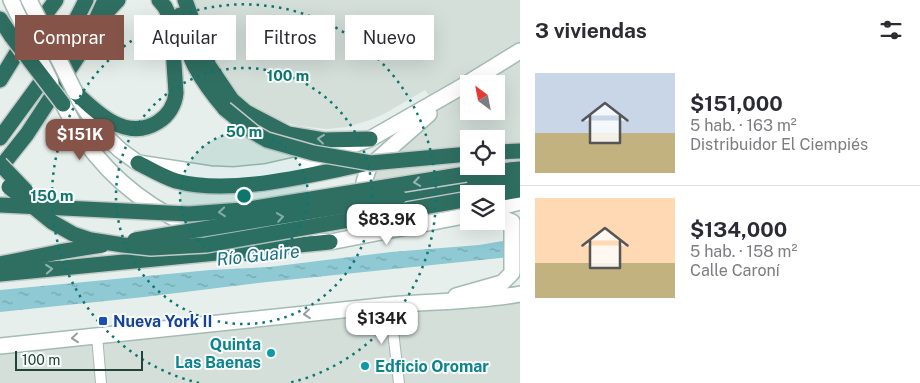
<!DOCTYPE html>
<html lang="es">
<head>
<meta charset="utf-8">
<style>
  :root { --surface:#fff; --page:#f2f2f3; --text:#2b2b33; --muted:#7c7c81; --line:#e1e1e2; --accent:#855347 }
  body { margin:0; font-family:"Public Sans",sans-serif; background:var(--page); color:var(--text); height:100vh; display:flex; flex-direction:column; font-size:19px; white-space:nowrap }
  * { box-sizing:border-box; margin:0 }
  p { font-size:16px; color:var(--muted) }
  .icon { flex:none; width:28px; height:28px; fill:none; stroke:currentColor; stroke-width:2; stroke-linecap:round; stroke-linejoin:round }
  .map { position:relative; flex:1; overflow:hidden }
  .drawer { display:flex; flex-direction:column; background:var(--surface); width:400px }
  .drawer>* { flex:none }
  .banner { position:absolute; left:15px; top:15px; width:430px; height:45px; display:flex; gap:10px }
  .needle { width:32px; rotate:328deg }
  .buttons { position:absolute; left:460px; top:75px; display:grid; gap:10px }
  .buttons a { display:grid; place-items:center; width:45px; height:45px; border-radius:0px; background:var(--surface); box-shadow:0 5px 20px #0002; font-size:25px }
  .scale { position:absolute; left:15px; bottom:12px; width:128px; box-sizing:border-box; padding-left:5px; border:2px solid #24423a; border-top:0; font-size:14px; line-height:18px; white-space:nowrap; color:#24423a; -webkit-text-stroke:4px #f7fbf9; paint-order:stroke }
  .price { position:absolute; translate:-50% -42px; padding:0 11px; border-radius:10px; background:#fff; color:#222; font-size:16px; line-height:32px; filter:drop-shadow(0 1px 2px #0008) }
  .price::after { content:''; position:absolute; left:50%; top:30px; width:15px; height:11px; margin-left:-8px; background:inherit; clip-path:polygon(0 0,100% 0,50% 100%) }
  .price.selected { background:var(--accent); color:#fff }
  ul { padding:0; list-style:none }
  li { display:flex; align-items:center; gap:15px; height:125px; padding:0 15px }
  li+li { border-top:1px solid var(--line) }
  li span { display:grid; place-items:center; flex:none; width:140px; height:100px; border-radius:0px; color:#555 }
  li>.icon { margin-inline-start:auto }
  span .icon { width:60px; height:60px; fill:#fffc; stroke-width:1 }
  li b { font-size:21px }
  h2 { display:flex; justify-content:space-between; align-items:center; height:60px; padding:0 15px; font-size:21px }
  .chip { padding:0 18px; border-radius:0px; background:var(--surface); box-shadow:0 5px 20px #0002; font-size:18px; line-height:45px }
  .chip.selected { background:var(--accent); color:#fff }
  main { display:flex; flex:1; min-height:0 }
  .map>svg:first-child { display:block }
  .built { fill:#d4dfda; fill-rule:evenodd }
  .water { fill:url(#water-ripples) }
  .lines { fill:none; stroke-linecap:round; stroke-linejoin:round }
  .street-casing { stroke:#a8b8b2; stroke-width:12 }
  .secondary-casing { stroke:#a4bbb3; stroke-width:18 }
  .highway-casing { stroke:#c2cac8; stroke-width:18 }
  .street { stroke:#fff; stroke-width:10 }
  .secondary { stroke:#fff; stroke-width:15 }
  .highway { stroke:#2f6f62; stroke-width:15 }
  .secondary-bridge-casing { stroke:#a4bbb3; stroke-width:18; stroke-linecap:butt }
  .highway-bridge-casing { stroke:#c2cac8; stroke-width:18; stroke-linecap:butt }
  .secondary-bridge { stroke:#fff; stroke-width:15 }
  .highway-bridge { stroke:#2f6f62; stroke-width:15 }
  .oneway { stroke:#93b5ae }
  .oneway2 { stroke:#92a09c }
  .ring { fill:none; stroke:#0f766e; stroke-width:2.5; stroke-dasharray:2.5 5 }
  .transit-dot { fill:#1a4fb4; stroke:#f7fbf9; stroke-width:2 }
  .culture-dot { fill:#0f9aa8; stroke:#f7fbf9; stroke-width:2 }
  .labels { text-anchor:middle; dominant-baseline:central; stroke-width:4; stroke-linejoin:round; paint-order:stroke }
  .transit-label { font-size:16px; font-weight:bold; fill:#164399; stroke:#f7fbf9; text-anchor:start }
  .culture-label { font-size:16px; font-weight:bold; fill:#0d838f; stroke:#f7fbf9; text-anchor:end }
  .water-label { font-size:18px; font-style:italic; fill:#1c6f80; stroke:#f7fbf9 }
  .centre { fill:#0f766e; stroke:#f7fbf9; stroke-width:2.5 }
  .ring-label { font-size:15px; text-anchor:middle; font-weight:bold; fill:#0f766e; stroke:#f7fbf9; stroke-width:4; stroke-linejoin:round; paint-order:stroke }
</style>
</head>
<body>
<main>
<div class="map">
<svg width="520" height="383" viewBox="0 0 520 383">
  <defs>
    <pattern id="water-ripples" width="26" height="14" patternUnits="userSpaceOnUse" patternTransform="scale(1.25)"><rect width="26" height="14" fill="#8ec9d4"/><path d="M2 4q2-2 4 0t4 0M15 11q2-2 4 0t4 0" fill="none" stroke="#74a5ad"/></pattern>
  </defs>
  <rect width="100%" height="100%" fill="#e6efeb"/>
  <g class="built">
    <path d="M 191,0 L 520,0 L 520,166 L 374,181 L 374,172 L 436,106 L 425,90 L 384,114 L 370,120 L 346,127 L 327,129 L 299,126 L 287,123 L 274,118 L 249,103 L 236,92 L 227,82 L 218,69 ZM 469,84 L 496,84 L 496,111 L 469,111 ZM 469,139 L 496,139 L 496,166 L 469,166 Z"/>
    <polygon points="520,300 520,383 0,383 0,349"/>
  </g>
  <polygon class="water" points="520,238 520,256 267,282 144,297 0,312 0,290 210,270 269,267 391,252 479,245"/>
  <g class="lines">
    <defs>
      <g id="street">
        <polyline points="390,305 399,383"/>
        <polyline points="97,336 101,383"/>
      </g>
      <g id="secondary">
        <polyline points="11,0 24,27"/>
        <polyline points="78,98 100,131 120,150 138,163 210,174 234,175 265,172 296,165 370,139 463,86 520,51"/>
        <path d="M 63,104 C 87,153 122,190 170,216 C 193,228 209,235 235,237"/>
        <polyline points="367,203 364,182 369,167 429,114"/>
        <polyline points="496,208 520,202"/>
        <polyline points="318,241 330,242 469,215"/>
        <polyline points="456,296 502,283 512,273 512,222 505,219 496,218"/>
        <path d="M 0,346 L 390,305 C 434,301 477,302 520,294"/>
      </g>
      <g id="highway">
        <polyline points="185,0 209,66 232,100 246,112 288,134 324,140 370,139"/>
        <path d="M 180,15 C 182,52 202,82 225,109"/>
        <polyline points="102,17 118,0"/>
        <polyline points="0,19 12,37"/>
        <polyline points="0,80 16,54 56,0"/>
        <path d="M 75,92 C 97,113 126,142 158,122 C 168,116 175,105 176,93 L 171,20 L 165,7 L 159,0"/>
        <polyline points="0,138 52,67 86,0"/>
        <polyline points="496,152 520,151"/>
        <path d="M 138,163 C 150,169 163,177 176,181 C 233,196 312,174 370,163"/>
        <polyline points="0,168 27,134 82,50 105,0"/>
        <polyline points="466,174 520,169"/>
        <polyline points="496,194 520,190"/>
        <polyline points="399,197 476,185 520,180"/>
        <polyline points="0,264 59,252"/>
        <polyline points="0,274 330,242"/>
      </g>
    </defs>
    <use href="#street" class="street-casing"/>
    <use href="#secondary" class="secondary-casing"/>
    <use href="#highway" class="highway-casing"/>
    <use href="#street" class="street"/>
    <use href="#secondary" class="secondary"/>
    <use href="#highway" class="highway"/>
    <defs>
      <g id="secondary-bridge">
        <polyline points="29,0 75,92"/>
        <polyline points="24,27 51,82"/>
      </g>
      <g id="highway-bridge">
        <polyline points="12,37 63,104"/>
        <polyline points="225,109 253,132 267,140 313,153 371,163 469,154"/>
        <polyline points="0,164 26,191"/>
        <polyline points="9,187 52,222 73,234 91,240 123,245 151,248 206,245 469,199"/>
        <polyline points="0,205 189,214 242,210 466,174"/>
        <polyline points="135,240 399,197"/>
        <polyline points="59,252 102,245"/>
      </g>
    </defs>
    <use href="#secondary-bridge" class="secondary-bridge-casing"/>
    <use href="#highway-bridge" class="highway-bridge-casing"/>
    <use href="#secondary-bridge" class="secondary-bridge"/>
    <use href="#highway-bridge" class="highway-bridge"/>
  </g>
  <defs><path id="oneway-chevron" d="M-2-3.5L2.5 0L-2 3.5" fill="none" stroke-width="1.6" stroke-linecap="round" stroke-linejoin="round" transform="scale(1.25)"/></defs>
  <g class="oneway">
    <use href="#oneway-chevron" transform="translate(321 139) rotate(-174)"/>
    <use href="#oneway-chevron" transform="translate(417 182) rotate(171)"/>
    <use href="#oneway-chevron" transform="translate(222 212) rotate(175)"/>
    <use href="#oneway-chevron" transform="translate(280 217) rotate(-9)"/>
    <use href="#oneway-chevron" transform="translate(49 269) rotate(-5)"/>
  </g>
  <g class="oneway2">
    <use href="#oneway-chevron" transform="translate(307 314) rotate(174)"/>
    <use href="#oneway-chevron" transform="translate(75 338) rotate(174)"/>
  </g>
  <circle cx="244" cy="196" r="64" fill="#0f766e" fill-opacity=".12"/>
  <g class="ring">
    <circle cx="244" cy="196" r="64"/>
    <circle cx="244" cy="196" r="128"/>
    <path d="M199 383A192 192 0 1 1 289 383"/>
  </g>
  <rect class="transit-dot" x="98" y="316" width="10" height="10" rx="2.5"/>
  <g class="culture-dot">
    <circle cx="271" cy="353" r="5"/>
    <circle cx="365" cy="366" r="5"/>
  </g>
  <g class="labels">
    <g class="transit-label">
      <text x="113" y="321">Nueva York II</text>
    </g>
    <g class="culture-label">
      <text x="261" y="344">Quinta<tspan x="261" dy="18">Las Baenas</tspan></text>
      <text x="375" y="366" text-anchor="start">Edficio Oromar</text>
    </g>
    <g class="water-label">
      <text transform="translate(258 255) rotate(-6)">Río Guaire</text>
    </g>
  </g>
  <circle cx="244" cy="196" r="8" class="centre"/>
  <g class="ring-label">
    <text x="288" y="81">100 m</text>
    <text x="244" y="137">50 m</text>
    <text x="52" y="201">150 m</text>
  </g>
</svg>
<div class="buttons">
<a><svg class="needle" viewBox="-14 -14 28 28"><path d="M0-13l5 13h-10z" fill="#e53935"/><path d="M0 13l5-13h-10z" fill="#7c7c81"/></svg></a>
<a><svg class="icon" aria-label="locate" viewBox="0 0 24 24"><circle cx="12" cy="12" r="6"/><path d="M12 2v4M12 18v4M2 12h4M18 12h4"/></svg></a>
<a><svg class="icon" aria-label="layers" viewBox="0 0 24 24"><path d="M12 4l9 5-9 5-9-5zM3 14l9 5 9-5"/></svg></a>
</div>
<div class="scale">100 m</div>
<b class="price selected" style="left:80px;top:161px">$151K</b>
<b class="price" style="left:387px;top:246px">$83.9K</b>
<b class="price" style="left:382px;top:345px">$134K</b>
<div class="banner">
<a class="chip selected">Comprar</a>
<a class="chip">Alquilar</a>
<a class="chip">Filtros</a>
<a class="chip">Nuevo</a>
</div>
</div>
<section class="drawer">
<h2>3 viviendas<svg class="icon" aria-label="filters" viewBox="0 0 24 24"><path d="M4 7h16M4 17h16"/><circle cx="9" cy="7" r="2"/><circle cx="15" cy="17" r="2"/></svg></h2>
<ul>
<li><span style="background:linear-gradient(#c9d6e8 60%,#c2b280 0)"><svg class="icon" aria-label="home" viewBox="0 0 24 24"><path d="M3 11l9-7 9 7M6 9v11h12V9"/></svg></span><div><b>$151,000</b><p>5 hab. · 163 m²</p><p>Distribuidor El Ciempiés</p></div></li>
<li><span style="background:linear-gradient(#ffd9b3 65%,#c2b280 0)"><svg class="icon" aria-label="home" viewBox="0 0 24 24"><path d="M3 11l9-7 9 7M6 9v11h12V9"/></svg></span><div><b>$134,000</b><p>5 hab. · 158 m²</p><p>Calle Caroní</p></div></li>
</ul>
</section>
</main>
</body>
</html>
